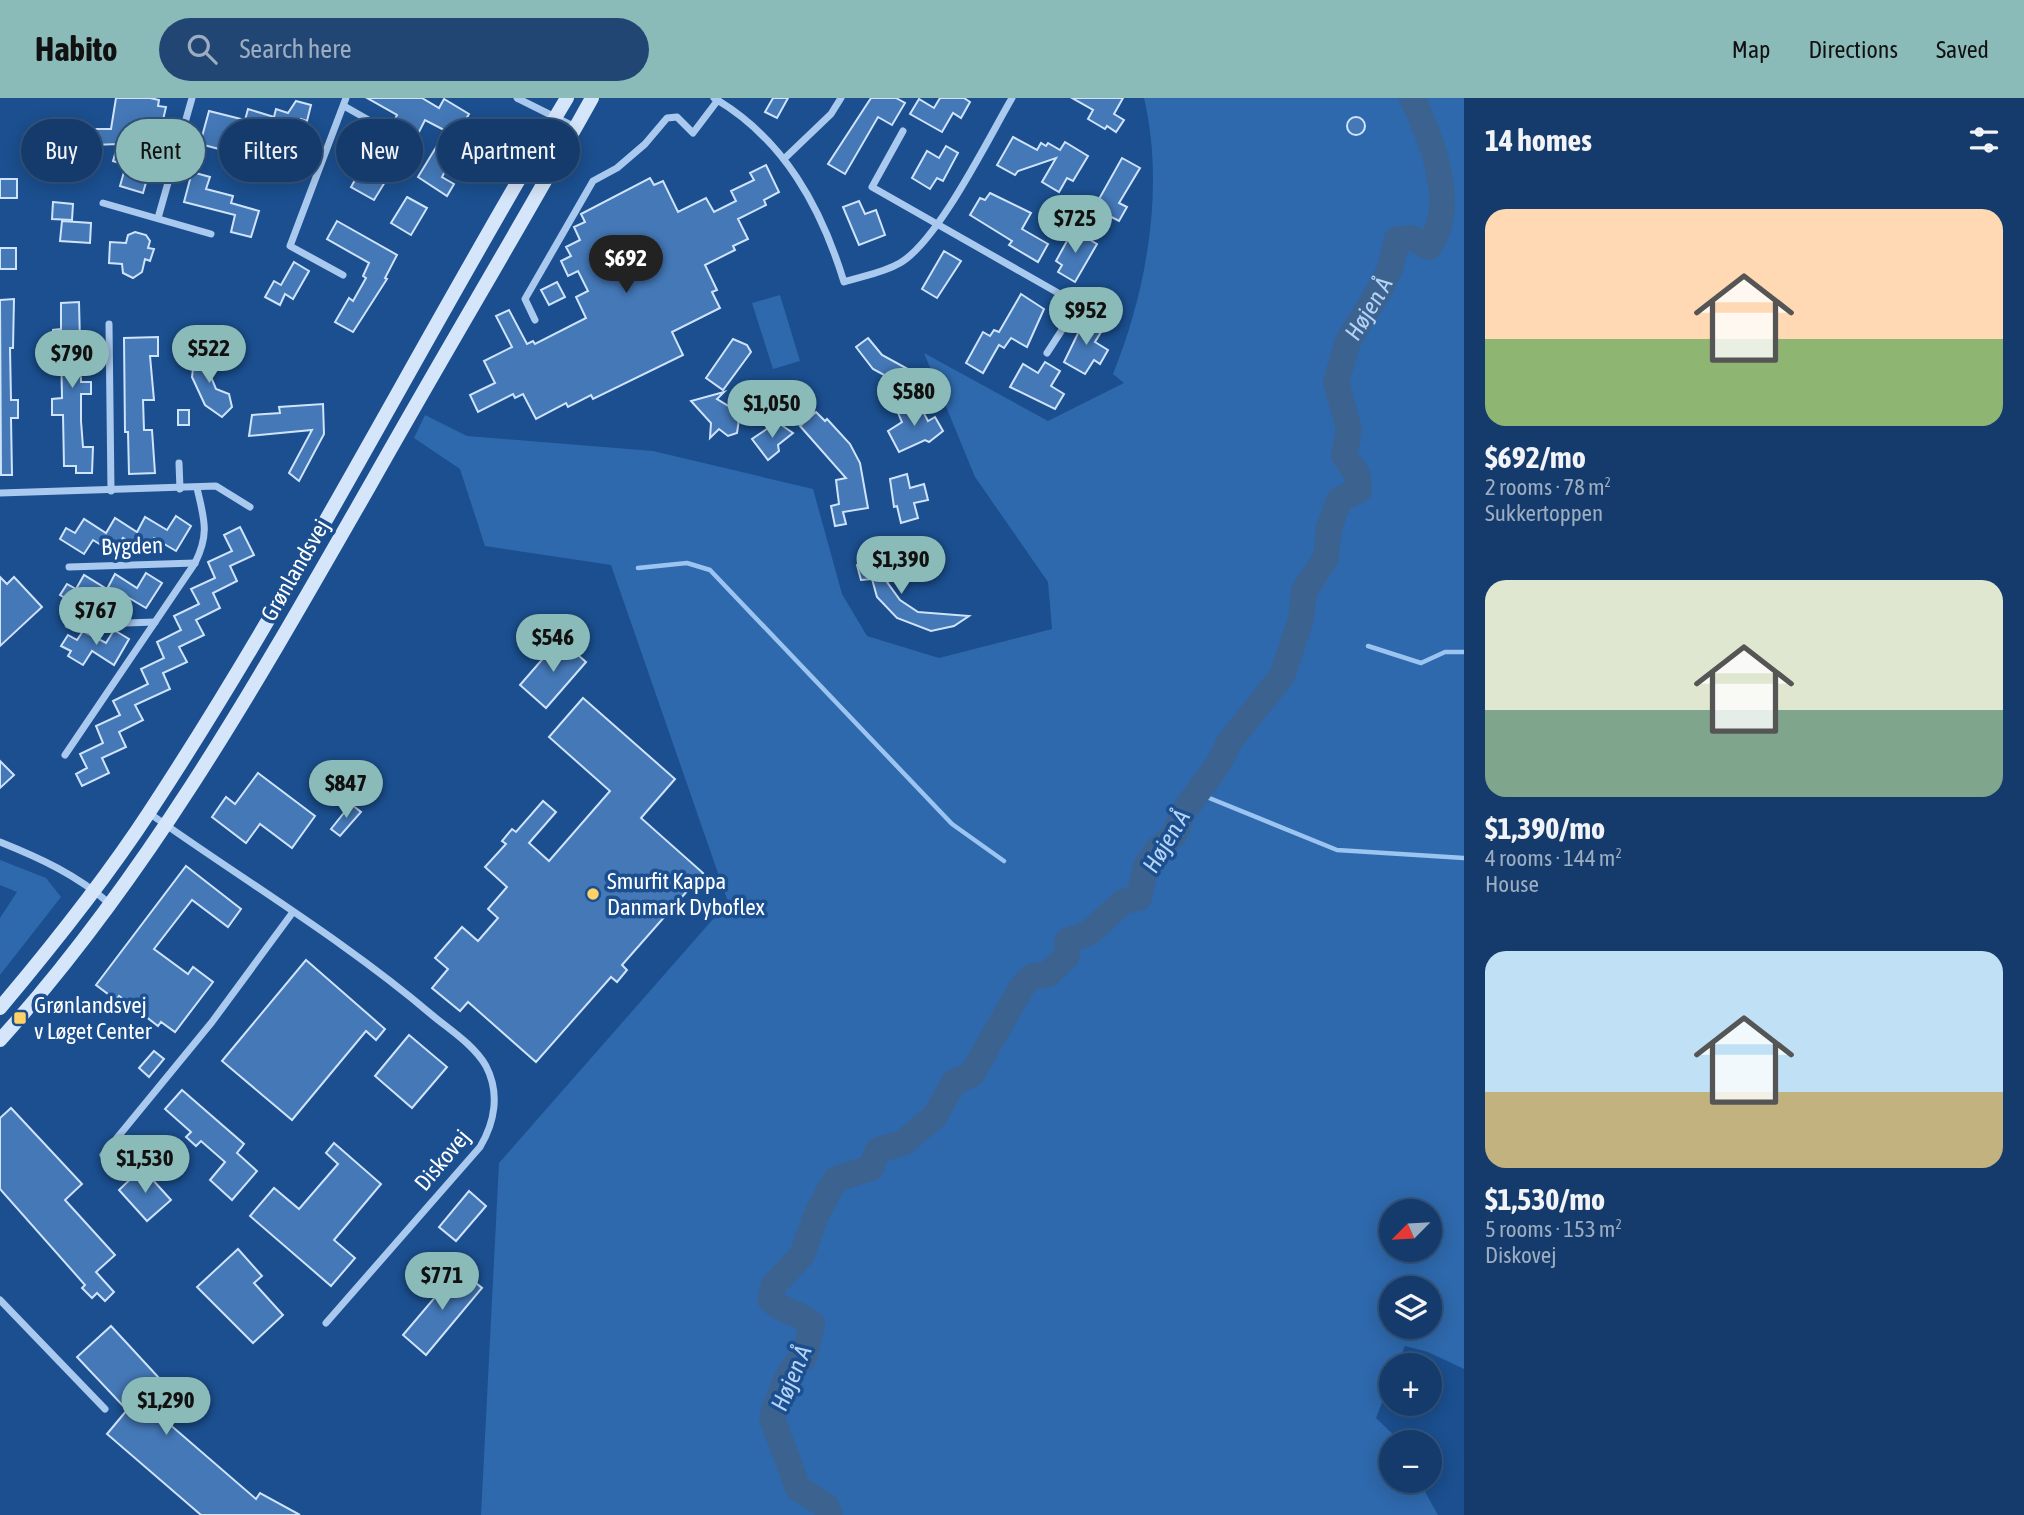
<!DOCTYPE html>
<html lang="en">
<head>
<meta charset="utf-8">
<style>
  :root { --surface:#143b6b; --page:#214673; --text:#f1f3f6; --muted:#9dadc1; --line:#33557e; --accent:#8bbbb9 }
  body { margin:0; font-family:"Asap Condensed",sans-serif; background:var(--page); color:var(--text); height:100vh; display:flex; flex-direction:column; font-size:26px; white-space:nowrap }
  * { box-sizing:border-box; margin:0 }
  p { font-size:23px; color:var(--muted) }
  .icon { flex:none; width:38px; height:38px; fill:none; stroke:currentColor; stroke-width:2; stroke-linecap:round; stroke-linejoin:round }
  .map { position:relative; flex:1; overflow:hidden }
  .sheet { display:flex; flex-direction:column; background:var(--surface); width:560px }
  .sheet>* { flex:none }
  .guide { position:absolute; left:21px; top:21px; width:665px; height:63px; display:flex; gap:14px }
  .needle { width:46px; rotate:246deg }
  .tools { position:absolute; left:1379px; top:1101px; display:grid; gap:14px }
  .tools a { display:grid; place-items:center; width:63px; height:63px; border-radius:50%; background:var(--surface); box-shadow:0 4px 18px #0003,0 0 0 2px var(--line); font-size:35px }
  .price { position:absolute; translate:-50% -60px; padding:0 16px; border-radius:24px; background:var(--accent); color:#111; font-size:23px; line-height:46px; filter:drop-shadow(0 2px 4px #0008) }
  .price::after { content:''; position:absolute; left:50%; top:42px; width:21px; height:16px; margin-left:-10px; background:inherit; clip-path:polygon(0 0,100% 0,50% 100%) }
  .price.on { background:#222; color:#fff }
  ul { padding:0; list-style:none }
  li { display:grid; align-content:center; gap:14px; height:371px; padding:0 21px }
  li span { display:grid; place-items:center; height:217px; border-radius:21px; color:#555 }
  li>.icon { margin-inline-start:auto }
  span .icon { width:126px; height:126px; fill:#fffc; stroke-width:1 }
  li b { font-size:30px }
  h2 { display:flex; justify-content:space-between; align-items:center; height:84px; padding:0 21px; font-size:30px }
  .pill { padding:0 24px; border-radius:32px; background:var(--surface); box-shadow:0 4px 18px #0003,0 0 0 2px var(--line); font-size:24px; line-height:63px }
  .pill.on { background:var(--accent); color:#111 }
  header { display:flex; align-items:center; gap:42px; box-sizing:border-box; height:98px; padding:0 35px; background:var(--accent); color:#111 }
  header strong { font-size:33px }
  nav { display:flex; gap:38px; margin-inline-start:auto; font-size:24px }
  .search { width:490px; height:63px; background:var(--page); display:flex; align-items:center; gap:18px; box-sizing:border-box; padding:0 24px; border-radius:38px; color:var(--muted); font-size:26px }
  main { display:flex; flex:1; min-height:0 }
  .map>svg:first-child { display:block }
  .green { fill:#2e69ad; fill-rule:evenodd }
  .lines { fill:none; stroke-linecap:round; stroke-linejoin:round }
  .stream { stroke:#9cc4f0; stroke-width:4.5 }
  .river { stroke:#3c6290; stroke-width:26 }
  .building { fill:#4478b7; stroke:#cfe3fa; stroke-width:2 }
  .street { stroke:#a9c9ee; stroke-width:7 }
  .secondary { stroke:#d6e6fa; stroke-width:14 }
  .poi-dot { fill:#ffd166; stroke:#1b4f8f; stroke-width:2.5 }
  .labels { text-anchor:middle; dominant-baseline:central; stroke-width:7; stroke-linejoin:round; paint-order:stroke }
  .street-label { font-size:23px; fill:#fff; stroke:#1b4f8f }
  .poi-label { font-size:23px; fill:#fff; stroke:#1b4f8f; text-anchor:start }
  .water-label { font-size:24px; font-style:italic; fill:#b5d3f5; stroke:#1b4f8f }
</style>
</head>
<body>
<header>
<strong>Habito</strong>
<div class="search"><svg class="icon" aria-label="search" viewBox="0 0 24 24"><circle cx="10" cy="10" r="6"/><path d="M15 15l6 6"/></svg>Search here</div>
<nav><a>Map</a><a>Directions</a><a>Saved</a></nav>
</header>
<main>
<div class="map">
<svg width="1464" height="1417" viewBox="0 0 1464 1417">
  <rect width="100%" height="100%" fill="#1b4f8f"/>
  <g class="green">
    <path d="M 1144,0 L 1464,0 L 1464,1271 L 1428,1254 L 1405,1248 L 1397,1267 L 1391,1267 L 1391,1282 L 1376,1320 L 1401,1344 L 1391,1344 L 1391,1382 L 1419,1383 L 1438,1417 L 481,1417 L 499,1065 L 728,804 L 611,467 L 485,448 L 460,371 L 414,340 L 425,317 L 467,338 L 653,353 L 813,391 L 842,496 L 867,538 L 939,560 L 1052,531 L 1048,484 L 975,379 L 924,255 L 1048,323 L 1124,285 L 1113,276 C 1147,192 1165,89 1144,0 ZM 1391,1113 L 1430,1113 L 1430,1152 L 1391,1152 ZM 1391,1190 L 1430,1190 L 1430,1228 L 1391,1228 Z"/>
    <polygon points="780,197 800,263 773,271 752,205"/>
    <polygon points="0,762 46,780 61,799 0,877 0,820 17,794 0,787"/>
  </g>
  <g class="lines">
    <g class="stream">
      <polyline points="638,470 687,465 710,472 952,726 1004,763"/>
      <polyline points="1368,548 1421,565 1445,554 1464,554"/>
      <polyline points="1197,695 1337,752 1464,760"/>
    </g>
    <path class="river" id="s1" d="M 830,1417 L 826,1408 L 798,1390 L 772,1320 L 784,1286 L 796,1266 L 804,1260 L 812,1226 C 798,1213 782,1215 770,1201 L 774,1187 L 802,1157 L 817,1115 L 836,1081 L 871,1070 L 878,1052 L 903,1045 L 935,1018 L 954,984 L 972,976 L 1021,890 L 1032,878 L 1047,877 L 1067,858 L 1067,843 L 1089,835 L 1124,803 L 1139,800 L 1146,768 L 1156,753 L 1174,737 L 1183,714 L 1217,668 L 1230,643 L 1282,578 L 1301,521 L 1304,493 L 1326,460 L 1329,430 L 1339,402 L 1359,392 L 1358,378 L 1344,357 L 1349,331 L 1336,284 L 1348,243 L 1380,191 L 1390,171 L 1397,141 L 1412,140 L 1429,149 C 1458,107 1432,41 1412,0"/>
  </g>
  <g class="building">
    <polygon points="116,0 150,0 159,2 158,8 166,9 163,22 155,22 153,35 137,32 131,54 153,60 143,95 120,88 126,67 113,63 118,46 93,47 96,31 111,31"/>
    <polygon points="367,0 422,0 439,10 444,1 469,16 460,31 466,34 442,79 454,86 447,98 418,79 446,33 425,22 418,36 394,23 397,17"/>
    <polygon points="773,0 788,0 777,20 765,14"/>
    <polygon points="871,0 896,0 905,5 892,27 878,19 845,76 828,66"/>
    <polygon points="940,0 964,0 970,4 961,20 953,15 942,34 910,16 919,1 934,10"/>
    <polygon points="1072,0 1123,0 1114,16 1124,22 1116,34 1107,28 1105,31 1088,21 1093,12"/>
    <polygon points="296,3 311,7 307,23 301,21 293,48 266,44 267,40 233,31 230,41 222,39 219,51 200,46 209,13 245,22 248,11 274,19 276,11 288,15"/>
    <circle cx="1356" cy="28" r="9"/>
    <polygon points="1013,39 1037,52 1041,45 1046,48 1048,45 1060,52 1065,44 1088,58 1073,83 1067,80 1059,94 1042,84 1056,60 1018,73 1015,77 997,67"/>
    <polygon points="55,44 76,44 77,75 56,76"/>
    <polygon points="946,48 958,55 943,83 937,80 930,91 912,80 927,53 939,60"/>
    <polygon points="1122,60 1140,70 1119,105 1127,109 1119,123 1094,110"/>
    <polygon points="766,67 779,94 764,102 766,107 738,121 748,141 733,148 735,152 705,167 717,192 712,194 720,210 672,234 683,257 593,301 591,297 568,309 566,305 536,321 523,296 515,300 513,296 478,314 470,297 495,285 484,263 512,249 496,218 509,212 527,246 533,243 535,246 586,220 576,199 588,193 578,173 568,178 561,163 571,158 566,149 580,142 574,129 585,124 581,116 650,80 654,87 663,83 678,114 706,100 714,114 736,103 731,93 754,82 750,75"/>
    <polygon points="361,71 385,84 374,102 351,89"/>
    <polygon points="192,74 210,79 206,91 233,98 231,105 259,113 251,139 231,134 235,117 184,104"/>
    <rect x="0" y="81" width="17" height="19"/>
    <polygon points="990,95 1031,115 1022,131 1048,146 1038,164 1009,147 1012,143 970,117 980,100 985,102"/>
    <polygon points="407,99 427,110 411,137 391,125"/>
    <polygon points="859,103 865,116 876,112 885,137 859,147 843,109"/>
    <polygon points="53,104 73,106 72,122 52,121"/>
    <polygon points="62,123 91,125 90,145 60,143"/>
    <polygon points="337,123 397,157 385,180 387,181 353,234 335,224 349,200 353,203 366,180 363,178 369,165 327,141"/>
    <polygon points="1073,132 1097,146 1075,184 1058,174 1062,167 1056,163"/>
    <polygon points="135,134 146,137 150,143 148,150 154,151 150,163 145,161 142,174 133,180 123,175 122,166 109,165 110,144 126,145 128,137"/>
    <rect x="0" y="150" width="16" height="21"/>
    <polygon points="944,153 961,163 937,200 922,191"/>
    <polygon points="294,164 309,173 293,201 285,196 280,207 265,199 274,183 281,187"/>
    <polygon points="557,184 565,199 549,207 541,192"/>
    <polygon points="1021,196 1044,211 1027,249 1011,240 1004,250 999,247 983,275 966,265 983,234 990,238 994,232 999,234"/>
    <polygon points="14,201 13,250 10,250 11,302 18,302 18,320 11,320 12,377 1,377 0,202"/>
    <polygon points="79,204 81,284 91,284 91,296 81,296 81,323 83,349 93,349 92,375 76,375 76,368 64,368 63,317 52,317 52,301 62,300 61,248 53,248 53,232 61,231 61,205"/>
    <polygon points="1086,219 1104,229 1095,244 1108,252 1100,266 1094,262 1085,276 1064,264"/>
    <polygon points="158,239 158,258 150,258 154,302 143,302 144,332 152,332 155,375 129,376 128,334 125,334 124,240"/>
    <polygon points="868,240 882,257 915,275 908,290 873,271 856,249"/>
    <polygon points="733,241 747,247 751,254 723,292 706,280"/>
    <polygon points="195,255 209,255 215,265 211,279 216,291 229,296 232,309 222,319 205,307 192,279"/>
    <polygon points="1045,264 1060,273 1051,288 1064,296 1055,311 1010,289 1023,266 1038,275"/>
    <polygon points="724,294 717,301 740,315 737,335 728,338 719,331 710,340 711,325 691,303"/>
    <polygon points="918,304 928,323 935,319 943,333 929,344 925,342 899,354 888,333 902,324 898,315"/>
    <polygon points="323,306 324,336 299,383 289,375 312,332 249,338 252,317 280,315 279,309"/>
    <rect x="178" y="312" width="11" height="15"/>
    <polygon points="816,314 825,323 827,321 850,346 860,365 868,410 843,414 846,426 835,428 831,408 839,406 836,382 846,380 800,328"/>
    <polygon points="777,324 793,335 778,347 779,353 768,362 752,341"/>
    <polygon points="907,376 910,390 924,386 928,402 914,405 918,420 901,425 897,408 894,409 890,381"/>
    <polygon points="176,418 191,428 176,453 154,440 145,454 123,440 114,455 93,442 84,456 60,441 66,430 75,435 84,421 106,435 115,420 137,434 145,419 167,432"/>
    <polygon points="240,429 254,457 230,468 237,483 213,495 220,510 196,522 204,537 179,549 187,564 163,575 170,591 135,607 143,622 119,634 126,649 102,660 109,675 82,688 76,676 87,670 80,656 103,645 96,628 120,617 113,603 148,586 141,571 164,560 157,544 181,532 174,518 199,506 191,491 215,480 208,464 232,453 224,437"/>
    <polygon points="884,454 891,454 895,468 887,471 891,482 887,484 900,502 918,514 969,518 954,528 931,533 897,520 877,499 872,481 861,482 857,467"/>
    <polygon points="146,475 162,485 146,510 124,497 115,511 94,498 85,512 60,497 67,486 76,491 84,477 107,491 115,476 137,490"/>
    <polygon points="0,479 7,486 14,479 42,509 0,548"/>
    <polygon points="114,532 129,541 114,567 92,553 83,567 68,558 71,553 61,548 68,537 77,542 83,533 106,545"/>
    <polygon points="560,541 586,564 546,610 520,587"/>
    <polygon points="583,600 675,681 641,720 703,775 622,867 627,872 617,884 611,879 536,964 468,904 460,913 432,890 448,871 435,860 462,829 478,843 498,820 488,811 507,789 485,769 506,746 502,743 512,731 516,734 543,703 556,714 529,745 549,763 610,693 549,639"/>
    <polygon points="0,663 14,677 0,690"/>
    <polygon points="258,675 315,718 292,750 260,726 246,745 212,719 226,699 235,706"/>
    <polygon points="351,706 361,714 340,738 331,731"/>
    <polygon points="186,768 241,811 228,829 192,802 154,851 188,876 193,869 213,884 175,934 161,924 158,928 119,898 116,902 96,887"/>
    <polygon points="306,862 385,931 376,942 366,933 292,1022 222,963"/>
    <polygon points="409,937 447,969 412,1010 375,978"/>
    <polygon points="154,953 164,961 149,979 139,970"/>
    <polygon points="182,992 244,1046 237,1055 257,1073 232,1102 210,1082 225,1064 201,1043 196,1048 186,1039 191,1034 165,1011"/>
    <polygon points="11,1010 82,1086 65,1102 115,1157 96,1174 114,1194 105,1203 97,1195 92,1200 82,1190 85,1187 0,1091 0,1020"/>
    <polygon points="334,1045 381,1086 334,1142 355,1160 331,1188 250,1118 274,1090 299,1111 338,1066 326,1055"/>
    <polygon points="142,1070 171,1102 147,1123 119,1092"/>
    <polygon points="469,1093 486,1108 456,1143 439,1129"/>
    <polygon points="238,1151 262,1178 254,1185 283,1217 253,1245 197,1189"/>
    <polygon points="459,1171 482,1190 426,1257 403,1237"/>
    <polygon points="111,1228 159,1280 138,1299 256,1401 260,1395 300,1417 201,1417 107,1336 127,1312 77,1259"/>
  </g>
  <g class="lines">
    <g class="street">
      <polyline points="517,0 575,29"/>
      <path d="M 714,0 C 784,41 821,109 844,184 C 863,178 883,175 900,165 C 938,143 988,41 1012,0"/>
      <polyline points="344,8 414,48"/>
      <polyline points="903,33 872,89 1067,200 1072,207 1071,218 1047,255"/>
      <polyline points="785,60 831,16 841,0"/>
      <polyline points="103,105 211,136"/>
      <polyline points="158,120 192,0"/>
      <polyline points="343,177 290,148 346,0"/>
      <polyline points="535,222 525,201 593,83 617,70 645,46 667,20 677,19 693,35 718,2"/>
      <polyline points="109,226 111,393"/>
      <polyline points="179,365 180,391"/>
      <polyline points="0,395 216,388 250,409"/>
      <polyline points="69,469 195,465"/>
      <polyline points="68,527 155,524"/>
      <path d="M 65,657 L 195,465 C 210,435 204,421 197,390"/>
      <path d="M 149,715 C 243,782 344,842 432,917 C 450,932 474,947 486,968 C 500,995 495,1024 480,1049 L 326,1225"/>
      <path d="M 0,744 C 40,760 77,777 110,806"/>
      <polyline points="103,1057 212,924 293,814"/>
      <polyline points="0,1202 105,1311"/>
    </g>
    <g class="secondary">
      <path d="M 0,910 C 53,847 105,782 150,713 C 301,483 425,236 567,0"/>
      <path d="M 0,942 C 149,777 259,581 369,389 C 442,259 519,131 592,0"/>
    </g>
  </g>
  <g class="poi-dot">
    <circle cx="593" cy="796" r="7"/>
    <rect x="13" y="913" width="14" height="14" rx="3.5"/>
  </g>
  <g class="labels">
    <g class="street-label">
      <text transform="translate(132 448) rotate(-2)">Bygden</text>
      <text transform="translate(295 472) rotate(-60)">Grønlandsvej</text>
      <text transform="translate(442 1062) rotate(-50)">Diskovej</text>
    </g>
    <g class="poi-label">
      <text x="607" y="783">Smurfit Kappa<tspan x="607" dy="26">Danmark Dyboflex</tspan></text>
      <text x="34" y="907">Grønlandsvej<tspan x="34" dy="26">v Løget Center</tspan></text>
    </g>
    <g class="water-label">
      <text stroke="none"><textPath href="#s1" startOffset="1526">Højen Å</textPath></text>
      <text transform="translate(1166 743) rotate(-59)">Højen Å</text>
      <text transform="translate(791 1280) rotate(-67)">Højen Å</text>
    </g>
  </g>
</svg>
<div class="tools">
<a><svg class="needle" viewBox="-14 -14 28 28"><path d="M0-13l5 13h-10z" fill="#e53935"/><path d="M0 13l5-13h-10z" fill="#9dadc1"/></svg></a>
<a><svg class="icon" aria-label="layers" viewBox="0 0 24 24"><path d="M12 4l9 5-9 5-9-5zM3 14l9 5 9-5"/></svg></a>
<a>+</a>
<a>−</a>
</div>
<b class="price" style="left:1075px;top:157px">$725</b>
<b class="price on" style="left:626px;top:197px">$692</b>
<b class="price" style="left:1086px;top:249px">$952</b>
<b class="price" style="left:209px;top:287px">$522</b>
<b class="price" style="left:72px;top:292px">$790</b>
<b class="price" style="left:914px;top:330px">$580</b>
<b class="price" style="left:772px;top:342px">$1,050</b>
<b class="price" style="left:901px;top:498px">$1,390</b>
<b class="price" style="left:96px;top:549px">$767</b>
<b class="price" style="left:553px;top:576px">$546</b>
<b class="price" style="left:346px;top:722px">$847</b>
<b class="price" style="left:145px;top:1097px">$1,530</b>
<b class="price" style="left:442px;top:1214px">$771</b>
<b class="price" style="left:166px;top:1339px">$1,290</b>
<div class="guide">
<a class="pill">Buy</a>
<a class="pill on">Rent</a>
<a class="pill">Filters</a>
<a class="pill">New</a>
<a class="pill">Apartment</a>
</div>
</div>
<section class="sheet">
<h2>14 homes<svg class="icon" aria-label="filters" viewBox="0 0 24 24"><path d="M4 7h16M4 17h16"/><circle cx="9" cy="7" r="2"/><circle cx="15" cy="17" r="2"/></svg></h2>
<ul>
<li><span style="background:linear-gradient(#ffd9b3 60%,#8fb573 0)"><svg class="icon" aria-label="home" viewBox="0 0 24 24"><path d="M3 11l9-7 9 7M6 9v11h12V9"/></svg></span><div><b>$692/mo</b><p>2 rooms · 78 m²</p><p>Sukkertoppen</p></div></li>
<li><span style="background:linear-gradient(#dfe7d0 60%,#7fa58c 0)"><svg class="icon" aria-label="home" viewBox="0 0 24 24"><path d="M3 11l9-7 9 7M6 9v11h12V9"/></svg></span><div><b>$1,390/mo</b><p>4 rooms · 144 m²</p><p>House</p></div></li>
<li><span style="background:linear-gradient(#bfe0f5 65%,#c2b280 0)"><svg class="icon" aria-label="home" viewBox="0 0 24 24"><path d="M3 11l9-7 9 7M6 9v11h12V9"/></svg></span><div><b>$1,530/mo</b><p>5 rooms · 153 m²</p><p>Diskovej</p></div></li>
</ul>
</section>
</main>
</body>
</html>
